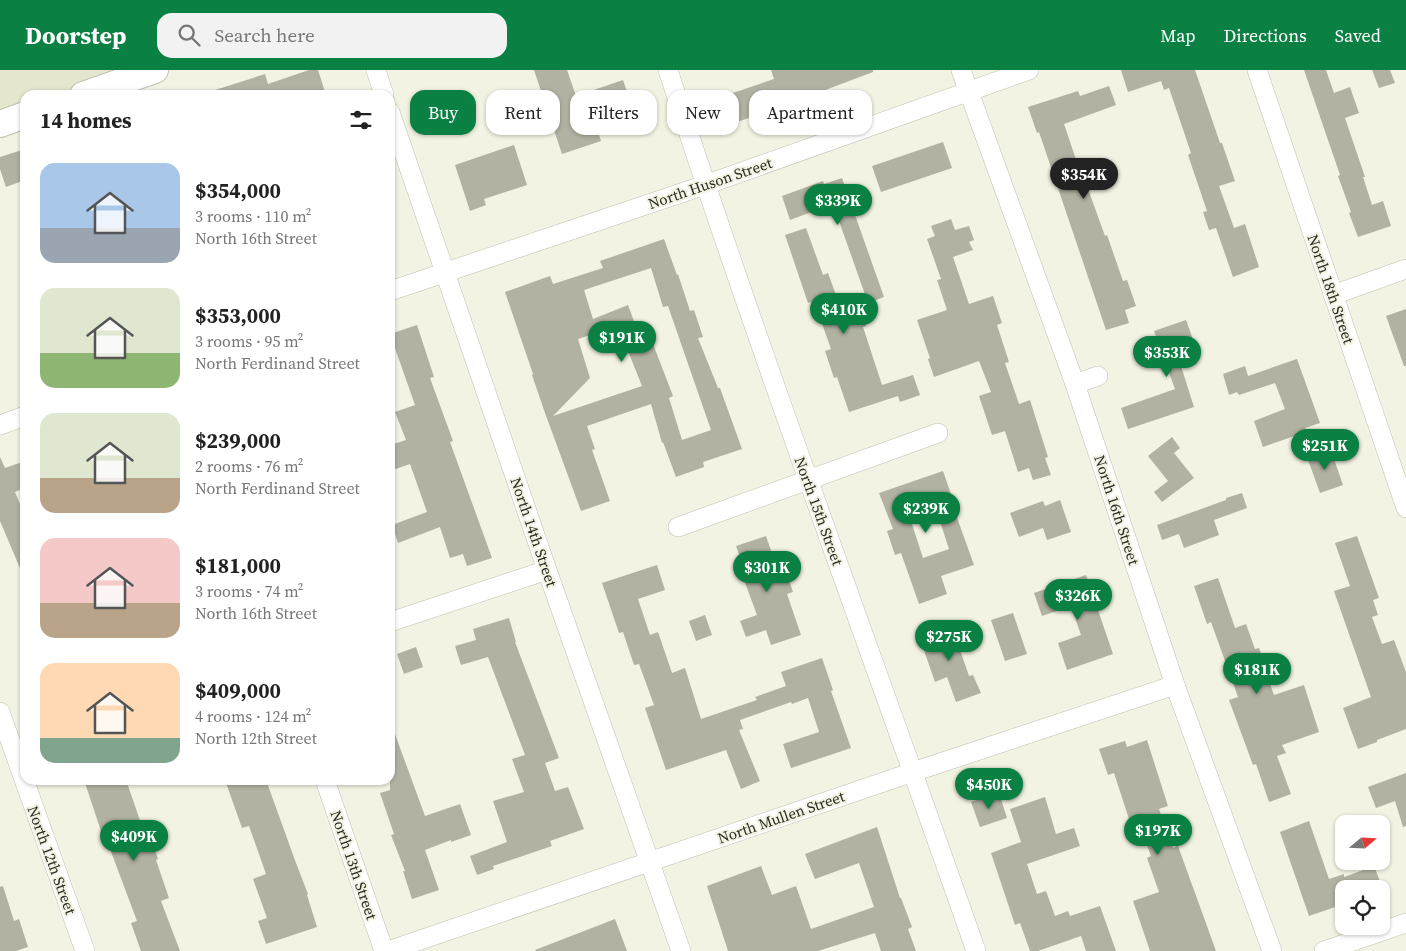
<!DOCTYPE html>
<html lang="en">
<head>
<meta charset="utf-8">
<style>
  :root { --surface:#fff; --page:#f2f2f2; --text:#222; --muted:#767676; --accent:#0b8043 }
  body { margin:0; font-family:"Source Serif 4",serif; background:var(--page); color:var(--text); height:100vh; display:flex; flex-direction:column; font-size:19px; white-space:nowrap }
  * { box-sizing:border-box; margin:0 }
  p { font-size:16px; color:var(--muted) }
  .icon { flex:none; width:28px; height:28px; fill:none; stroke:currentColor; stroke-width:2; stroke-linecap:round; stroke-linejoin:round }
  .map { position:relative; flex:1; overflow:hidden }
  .drawer { position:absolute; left:20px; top:20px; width:375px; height:695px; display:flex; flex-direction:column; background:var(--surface); border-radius:15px; box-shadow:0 1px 4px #0004 }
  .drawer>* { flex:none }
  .top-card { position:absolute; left:410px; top:20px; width:475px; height:45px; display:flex; gap:10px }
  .needle { width:32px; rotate:71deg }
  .buttons { position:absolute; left:1335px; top:745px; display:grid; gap:10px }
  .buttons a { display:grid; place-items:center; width:55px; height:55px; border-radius:10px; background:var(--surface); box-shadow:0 1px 4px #0004; font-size:25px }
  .price { position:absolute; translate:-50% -42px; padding:0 11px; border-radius:18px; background:var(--accent); color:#fff; font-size:16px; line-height:32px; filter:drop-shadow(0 1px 2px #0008) }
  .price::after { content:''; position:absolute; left:50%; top:30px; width:15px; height:11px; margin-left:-8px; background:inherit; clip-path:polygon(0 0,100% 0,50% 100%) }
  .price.on { background:#222; color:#fff }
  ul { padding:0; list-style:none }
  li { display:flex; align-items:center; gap:15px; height:125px; padding:0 20px }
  li span { display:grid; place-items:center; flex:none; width:140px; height:100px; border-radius:15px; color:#555 }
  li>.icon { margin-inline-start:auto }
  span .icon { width:60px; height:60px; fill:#fffc; stroke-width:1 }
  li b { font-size:21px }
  h2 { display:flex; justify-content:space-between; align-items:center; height:60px; padding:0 20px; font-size:21px }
  .chip { padding:0 18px; border-radius:15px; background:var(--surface); box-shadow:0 1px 4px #0004; font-size:18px; line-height:45px }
  .chip.on { background:var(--accent); color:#fff }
  header { display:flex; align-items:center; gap:30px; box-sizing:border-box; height:70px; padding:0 25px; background:var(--accent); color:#fff }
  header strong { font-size:24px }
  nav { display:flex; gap:28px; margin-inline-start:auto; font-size:18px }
  .search { width:350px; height:45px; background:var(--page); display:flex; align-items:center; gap:12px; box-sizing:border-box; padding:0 18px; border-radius:15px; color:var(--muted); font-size:19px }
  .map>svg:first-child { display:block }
  .built { fill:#e5e6ce }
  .building { fill:#b1b2a2; fill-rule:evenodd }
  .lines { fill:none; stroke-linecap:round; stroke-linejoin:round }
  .street-casing { stroke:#bfc0b0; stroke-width:20 }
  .secondary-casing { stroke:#bfc0b0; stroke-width:28 }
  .street { stroke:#fff; stroke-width:19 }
  .secondary { stroke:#fff; stroke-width:26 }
  .labels { text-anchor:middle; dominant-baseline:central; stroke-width:4; stroke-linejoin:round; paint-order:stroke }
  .street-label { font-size:15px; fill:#292923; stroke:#f2f3e2 }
</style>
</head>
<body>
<header>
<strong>Doorstep</strong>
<div class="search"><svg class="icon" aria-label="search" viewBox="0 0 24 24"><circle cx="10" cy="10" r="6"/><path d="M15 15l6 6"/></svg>Search here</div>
<nav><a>Map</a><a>Directions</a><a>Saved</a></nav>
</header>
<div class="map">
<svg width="1406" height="881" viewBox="0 0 1406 881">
  <rect width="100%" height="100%" fill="#f2f3e2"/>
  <polygon class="built" points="0,0 155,0 83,25 25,25 25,45 0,54"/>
  <g class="building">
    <polygon points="309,0 318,0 326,25 209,25 209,22 265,4 268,14"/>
    <polygon points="534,0 567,0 576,26 623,10 634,42 596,55 601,71 562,84"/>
    <polygon points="771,0 873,0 873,2 775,39 731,54 721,27 774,9"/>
    <polygon points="1121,0 1195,0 1220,73 1222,73 1235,111 1219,116 1234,158 1245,154 1259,197 1233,207 1216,158 1209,160 1203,142 1207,141 1188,85 1191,83 1169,18 1164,20 1161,11 1128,22"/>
    <polygon points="1304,0 1326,0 1334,23 1350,17 1359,43 1345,48 1365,107 1363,107 1372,135 1383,131 1391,156 1358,167 1349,143 1351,142 1338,106 1340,105"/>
    <polygon points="1372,0 1390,0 1395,13 1379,18"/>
    <polygon points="1109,16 1116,35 1064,54 1086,119 1088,119 1105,166 1107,165 1123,211 1127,210 1136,236 1125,240 1129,253 1106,260 1039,62 1037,63 1028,37 1078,21 1080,26"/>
    <polygon points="943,72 952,98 881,122 872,96"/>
    <polygon points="514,75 527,115 484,129 486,135 470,141 455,95"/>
    <polygon points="25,79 25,110 6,117 0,99 0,87"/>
    <polygon points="842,108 884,227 868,233 833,134 790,150 782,126 823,111 824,114"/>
    <polygon points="951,149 955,160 969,156 974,170 969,172 973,180 953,187 969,234 993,226 1002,253 997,255 1009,292 1005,293 1019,334 1030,330 1048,387 1045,388 1051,405 1033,410 1029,398 1018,402 1005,361 992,365 979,326 991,322 979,291 934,307 928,289 930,288 917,250 947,240 937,210 941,209 927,169 935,166 931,156"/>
    <polygon points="806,158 823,205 828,203 844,247 861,241 866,256 863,257 882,315 913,305 920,325 900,332 898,326 849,342 837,307 834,308 825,281 831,279 814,231 808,233 785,165"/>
    <path d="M 664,169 L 677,205 L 678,204 L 690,241 L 694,240 L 703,267 L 698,268 L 718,318 L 720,318 L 742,379 L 703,392 L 704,397 L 676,407 L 663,372 L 662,373 L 651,334 L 587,356 L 595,379 L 592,380 L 610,431 L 581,441 L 545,343 L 532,305 L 533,304 L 505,222 L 550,206 L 553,214 L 603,198 L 600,191 ZM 651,198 L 663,237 L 668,236 L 711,360 L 682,370 L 669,328 L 673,326 L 650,266 L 641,270 L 628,235 L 593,249 L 584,220 ZM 618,256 L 642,316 L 553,346 L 590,308 L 578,269 Z"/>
    <polygon points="1406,239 1406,296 1404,296 1386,246"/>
    <polygon points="1186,250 1199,286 1180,293 1194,337 1128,359 1121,338 1175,319 1154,261"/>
    <polygon points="417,255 434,307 430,308 453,371 450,372 492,488 467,496 463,484 450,488 440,457 398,473 392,455 427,442 410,394 390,401 390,375 406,370 395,342 415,335 390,264"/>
    <polygon points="1297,289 1320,353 1305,358 1306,362 1263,377 1254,351 1285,339 1275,313 1239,325 1237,322 1229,325 1223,304 1245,296 1248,306"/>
    <polygon points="1172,367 1180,378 1174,383 1194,408 1162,432 1154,422 1168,411 1148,386"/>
    <polygon points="1329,380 1332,390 1334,389 1343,415 1320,423 1307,387"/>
    <polygon points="0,387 5,398 25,391 25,418 15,422 25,446 25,510 0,451"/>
    <path d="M 943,401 L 953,430 L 951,431 L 974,495 L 941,506 L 947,524 L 919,534 L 901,483 L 895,485 L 887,461 L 893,459 L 879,423 ZM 935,436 L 949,479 L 923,488 L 909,445 Z"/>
    <polygon points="1242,423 1247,438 1214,450 1219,465 1184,478 1179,464 1162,470 1157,455 1226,430 1226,428"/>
    <polygon points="1060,430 1071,462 1047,470 1043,458 1019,467 1010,443 1043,431 1045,436"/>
    <polygon points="766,466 777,498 784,496 793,522 787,524 801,565 771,575 766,560 746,567 740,551 757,545 744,510 748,509 736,476"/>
    <polygon points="1357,466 1379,528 1373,530 1378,545 1372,547 1382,574 1394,570 1406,602 1406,659 1377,670 1377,672 1358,679 1343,638 1371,627 1334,521 1350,516 1335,473"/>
    <polygon points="657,495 665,520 638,529 650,565 658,562 672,603 685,598 701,649 757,630 755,627 786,616 781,602 822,588 833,620 831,621 851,678 791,698 783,674 819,662 808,628 792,634 791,632 740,650 743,659 739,660 760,711 741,719 726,680 666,700 645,638 654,635 639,594 634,595 623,562 619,563 602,513"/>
    <polygon points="1086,505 1113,584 1067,600 1058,573 1081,565 1071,536 1042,546 1034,523"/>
    <polygon points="1218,508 1235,558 1246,554 1255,579 1259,578 1267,599 1265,600 1274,625 1304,615 1319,662 1282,675 1286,683 1277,686 1291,724 1269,732 1256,694 1253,695 1229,630 1238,627 1211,552 1207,554 1194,516"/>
    <polygon points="1013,543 1027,584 1005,591 991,550"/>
    <polygon points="705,545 712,565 696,571 689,551"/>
    <polygon points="509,548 516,572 515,572 559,688 545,693 555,721 568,717 584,759 550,771 552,776 493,796 494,799 477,805 470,786 507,772 493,731 524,722 512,689 525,685 488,587 461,595 455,576 476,570 473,559"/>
    <polygon points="951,554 969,606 973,605 981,623 956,632 947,607 935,612 919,566"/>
    <polygon points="416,577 423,597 404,604 397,584"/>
    <polygon points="390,656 392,656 425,746 460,734 471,765 451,772 451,770 425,780 439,820 412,829 403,801 405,801 391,765 394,764 380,723 390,720"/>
    <polygon points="1147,670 1168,736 1159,739 1173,778 1178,776 1216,881 1150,881 1133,831 1159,822 1147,788 1151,786 1136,747 1129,749 1114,703 1108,705 1099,679 1125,671 1127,677"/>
    <polygon points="1406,703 1406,756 1403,757 1395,731 1376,738 1368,717"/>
    <polygon points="84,710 126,710 143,759 147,758 158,789 156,790 169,828 161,831 180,881 141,881 131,853 137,851 104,763 102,764"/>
    <polygon points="225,710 266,710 296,793 308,824 307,825 317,857 266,874 258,851 267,848 253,809 266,804 249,756 242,758"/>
    <polygon points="999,723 1007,748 980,757 971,732"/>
    <polygon points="1045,727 1056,764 1074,758 1080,776 1027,794 1037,824 1046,821 1055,846 1068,841 1070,846 1100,836 1116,881 1086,881 1081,866 1038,881 1030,881 1020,853 1015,855 991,783 1021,772 1010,739"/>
    <polygon points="1309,751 1329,809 1344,804 1344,807 1374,796 1383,819 1344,819 1344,834 1309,846 1280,762"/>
    <polygon points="877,757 900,828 901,828 912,857 908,859 916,881 881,881 875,863 818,881 728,881 707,816 761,796 772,825 796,816 811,859 874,837 859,793 815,809 805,784"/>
    <polygon points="3,816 14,851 19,849 28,877 16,881 0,881 0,817"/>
    <polygon points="615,849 627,881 536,881 535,880"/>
  </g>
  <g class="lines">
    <defs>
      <g id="street">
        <polyline points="376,0 384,25"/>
        <path d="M 668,0 C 764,296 873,587 976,881"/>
        <polyline points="961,0 1075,314 1175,615 1272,881"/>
        <polyline points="1257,0 1406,438"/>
        <polyline points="390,42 547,500 681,881"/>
        <polyline points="390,221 705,115 1029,0"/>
        <polyline points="1333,225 1406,199"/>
        <polyline points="1075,314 1098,306"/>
        <polyline points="0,355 25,346"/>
        <polyline points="678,457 938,363"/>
        <polyline points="390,552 547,500"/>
        <polyline points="0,642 85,881"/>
        <polyline points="325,710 384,881"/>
        <polyline points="388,881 913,702 1175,615"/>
        <polyline points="1324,881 1406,853"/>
      </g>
      <g id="secondary">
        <polyline points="83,25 155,0"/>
        <polyline points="0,54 25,45"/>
      </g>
    </defs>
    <use href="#street" class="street-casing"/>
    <use href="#secondary" class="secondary-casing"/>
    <use href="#street" class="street"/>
    <use href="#secondary" class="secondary"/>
  </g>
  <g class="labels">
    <g class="street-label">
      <text transform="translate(710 113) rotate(-19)">North Huson Street</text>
      <text transform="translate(1331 219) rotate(71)">North 18th Street</text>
      <text transform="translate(1117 440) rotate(72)">North 16th Street</text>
      <text transform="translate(819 441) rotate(70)">North 15th Street</text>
      <text transform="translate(534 462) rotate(71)">North 14th Street</text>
      <text transform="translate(781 747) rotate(-19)">North Mullen Street</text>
      <text transform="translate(52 790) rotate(70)">North 12th Street</text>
      <text transform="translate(354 795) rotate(71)">North 13th Street</text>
    </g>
  </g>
</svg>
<div class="buttons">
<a><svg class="needle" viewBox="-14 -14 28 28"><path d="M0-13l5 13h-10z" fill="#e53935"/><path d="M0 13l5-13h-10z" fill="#767676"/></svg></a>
<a><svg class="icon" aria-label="locate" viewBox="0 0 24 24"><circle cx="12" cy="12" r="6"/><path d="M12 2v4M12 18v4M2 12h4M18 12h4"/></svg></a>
</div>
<b class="price on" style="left:1084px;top:130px">$354K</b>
<b class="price" style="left:838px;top:156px">$339K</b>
<b class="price" style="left:844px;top:265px">$410K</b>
<b class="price" style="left:622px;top:293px">$191K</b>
<b class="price" style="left:1167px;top:308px">$353K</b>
<b class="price" style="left:1325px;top:401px">$251K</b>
<b class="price" style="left:926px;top:464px">$239K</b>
<b class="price" style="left:767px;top:523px">$301K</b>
<b class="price" style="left:1078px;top:551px">$326K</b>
<b class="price" style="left:949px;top:592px">$275K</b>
<b class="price" style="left:1257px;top:625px">$181K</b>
<b class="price" style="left:989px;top:740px">$450K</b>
<b class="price" style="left:1158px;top:786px">$197K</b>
<b class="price" style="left:134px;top:792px">$409K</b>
<div class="top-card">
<a class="chip on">Buy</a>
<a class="chip">Rent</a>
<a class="chip">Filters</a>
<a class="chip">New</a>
<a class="chip">Apartment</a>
</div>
<section class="drawer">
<h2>14 homes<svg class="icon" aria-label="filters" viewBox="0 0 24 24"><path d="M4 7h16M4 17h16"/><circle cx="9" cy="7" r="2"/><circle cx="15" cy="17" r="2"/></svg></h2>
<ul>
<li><span style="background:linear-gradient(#a9c7e8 65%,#9aa5b1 0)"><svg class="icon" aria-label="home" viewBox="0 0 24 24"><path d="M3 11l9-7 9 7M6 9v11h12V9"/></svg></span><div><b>$354,000</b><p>3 rooms · 110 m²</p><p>North 16th Street</p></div></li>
<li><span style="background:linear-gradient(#dfe7d0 65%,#8fb573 0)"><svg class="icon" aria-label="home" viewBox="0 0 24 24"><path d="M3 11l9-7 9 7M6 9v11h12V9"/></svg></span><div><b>$353,000</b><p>3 rooms · 95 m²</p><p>North Ferdinand Street</p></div></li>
<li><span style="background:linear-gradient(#dfe7d0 65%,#b9a48a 0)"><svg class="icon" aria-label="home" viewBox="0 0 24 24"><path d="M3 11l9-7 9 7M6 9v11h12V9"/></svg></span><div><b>$239,000</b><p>2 rooms · 76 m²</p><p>North Ferdinand Street</p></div></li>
<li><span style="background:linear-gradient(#f6c9c9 65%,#b9a48a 0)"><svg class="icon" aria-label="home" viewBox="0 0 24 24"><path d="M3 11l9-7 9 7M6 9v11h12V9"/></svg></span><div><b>$181,000</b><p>3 rooms · 74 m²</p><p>North 16th Street</p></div></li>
<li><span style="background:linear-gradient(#ffd9b3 75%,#7fa58c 0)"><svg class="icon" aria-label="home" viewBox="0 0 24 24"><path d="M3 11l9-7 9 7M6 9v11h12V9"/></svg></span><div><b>$409,000</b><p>4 rooms · 124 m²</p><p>North 12th Street</p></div></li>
</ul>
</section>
</div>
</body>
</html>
